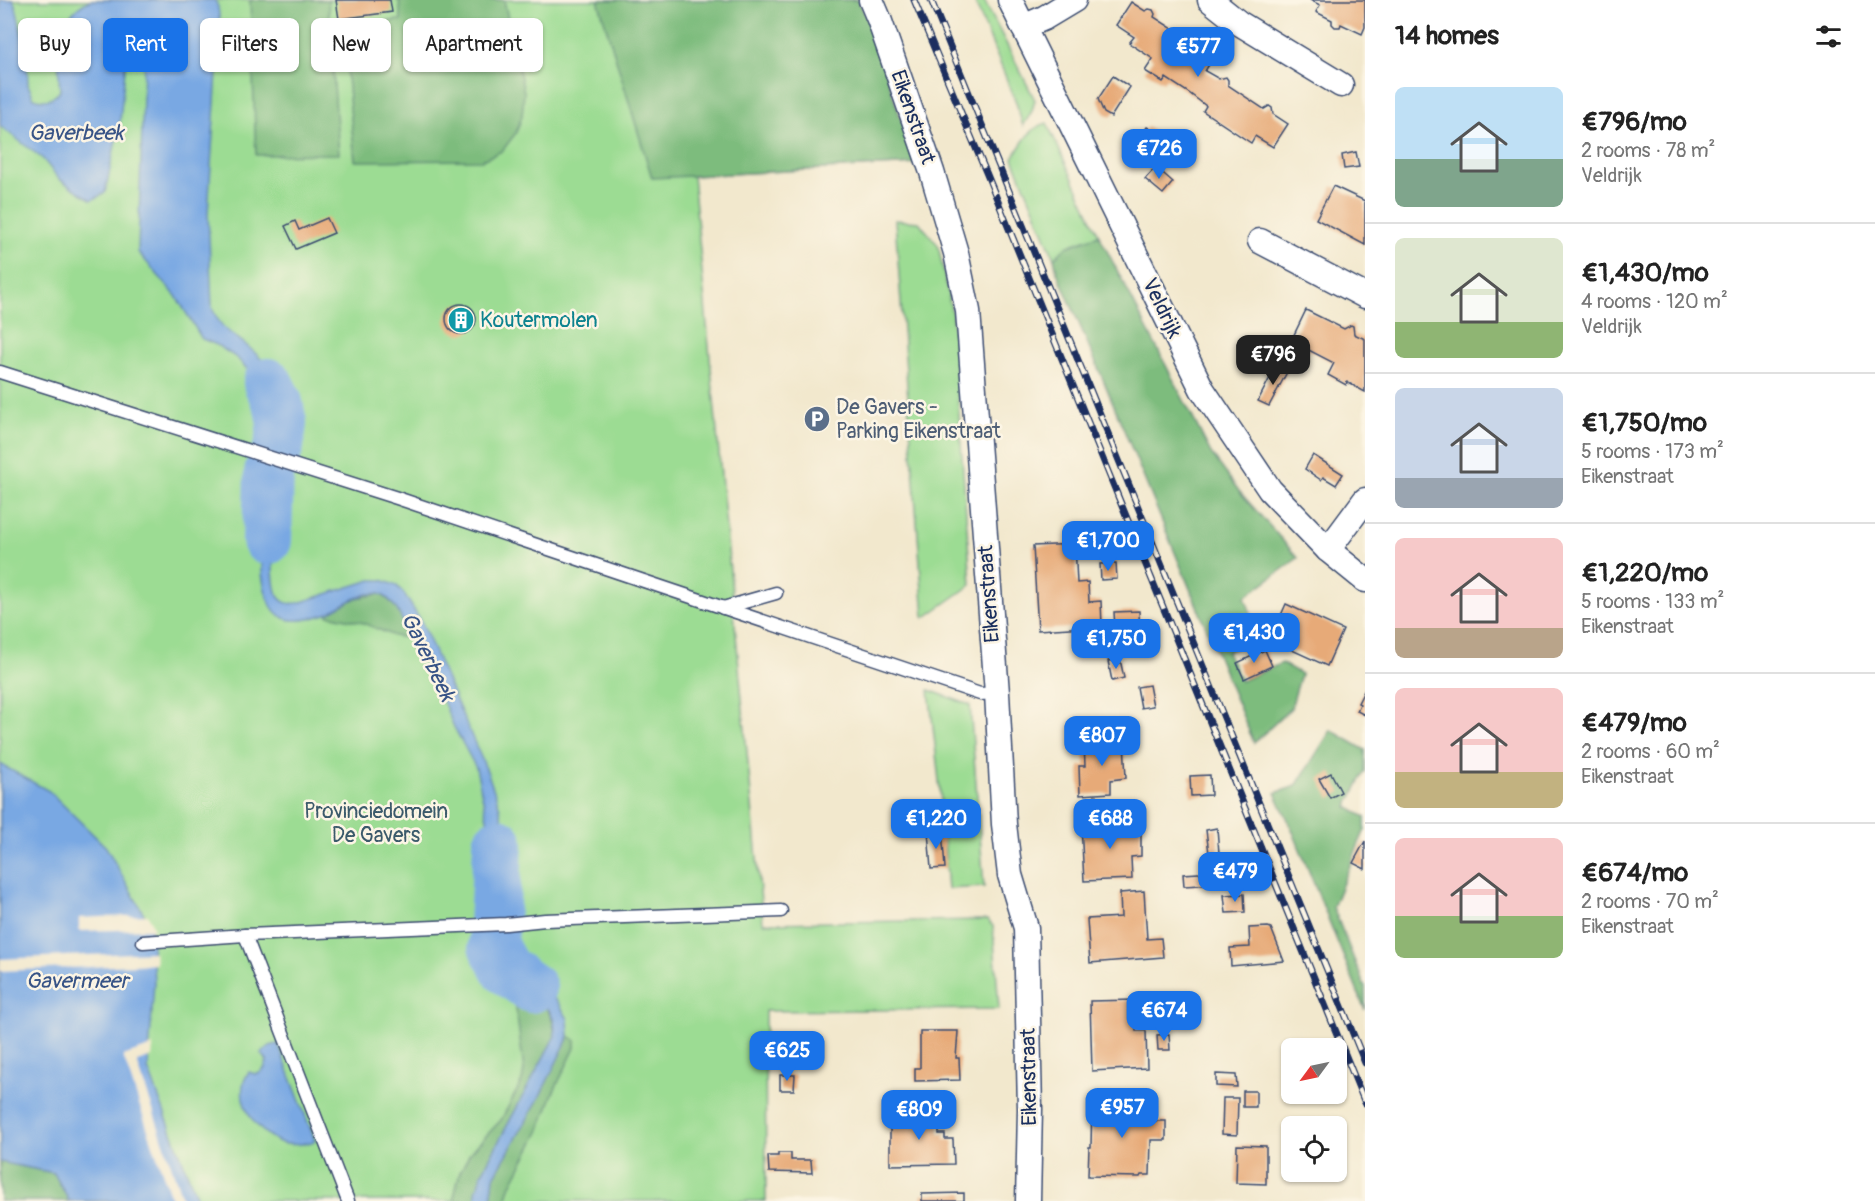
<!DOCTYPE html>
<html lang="en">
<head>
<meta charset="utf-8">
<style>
  :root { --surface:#fff; --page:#f2f2f2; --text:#222; --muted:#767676; --line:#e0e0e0; --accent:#1a73e8 }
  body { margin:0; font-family:Pangolin,sans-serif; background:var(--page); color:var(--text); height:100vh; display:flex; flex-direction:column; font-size:22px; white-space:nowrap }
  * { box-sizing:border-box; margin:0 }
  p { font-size:20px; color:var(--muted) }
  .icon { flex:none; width:33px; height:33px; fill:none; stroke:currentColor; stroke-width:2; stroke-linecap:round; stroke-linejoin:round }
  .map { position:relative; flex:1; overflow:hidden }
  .details { display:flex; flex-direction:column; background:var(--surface); width:510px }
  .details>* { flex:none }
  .top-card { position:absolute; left:18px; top:18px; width:570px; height:54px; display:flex; gap:12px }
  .needle { width:39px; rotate:237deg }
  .tools { position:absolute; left:1281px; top:1038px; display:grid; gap:12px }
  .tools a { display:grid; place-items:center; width:66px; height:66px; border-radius:9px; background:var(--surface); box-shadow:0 2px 4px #0004; font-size:30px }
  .price { position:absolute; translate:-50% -51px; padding:0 14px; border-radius:12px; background:var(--accent); color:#fff; font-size:20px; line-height:39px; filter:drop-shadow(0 2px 3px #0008) }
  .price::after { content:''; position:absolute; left:50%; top:36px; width:18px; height:14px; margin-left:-9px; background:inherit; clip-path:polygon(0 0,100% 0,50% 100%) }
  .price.active { background:#222; color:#fff }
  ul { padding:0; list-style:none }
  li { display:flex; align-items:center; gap:18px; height:150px; padding:0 30px }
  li+li { border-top:2px solid var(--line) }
  li span { display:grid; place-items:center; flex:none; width:168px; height:120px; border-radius:9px; color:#555 }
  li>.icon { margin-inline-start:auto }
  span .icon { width:72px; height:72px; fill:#fffc; stroke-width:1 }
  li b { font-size:26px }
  h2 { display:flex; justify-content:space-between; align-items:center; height:72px; padding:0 30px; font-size:26px }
  .pill { padding:0 21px; border-radius:9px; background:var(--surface); box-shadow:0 2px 4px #0004; font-size:21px; line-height:54px }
  .pill.active { background:var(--accent); color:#fff }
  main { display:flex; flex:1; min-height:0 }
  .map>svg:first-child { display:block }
  .green { fill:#9cdc93; stroke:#5c8678; stroke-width:1.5 }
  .forest { fill:#7dbc7d; stroke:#4c766e; stroke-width:1.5 }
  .water { fill:#79a8e3; stroke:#4a6ca0; stroke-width:1.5 }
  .pier { fill:#f2e8cd }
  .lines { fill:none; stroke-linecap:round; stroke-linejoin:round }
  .river { stroke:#79a8e3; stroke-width:50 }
  .building { fill:#e7aa78 }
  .service-casing { stroke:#3b4b6f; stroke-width:15 }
  .minor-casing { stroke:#3b4b6f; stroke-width:27 }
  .service { stroke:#fff; stroke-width:12 }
  .minor { stroke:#fff; stroke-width:24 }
  .rail-casing { stroke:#1b2f5e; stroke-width:7 }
  .rail { stroke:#fcf5e5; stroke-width:4.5; stroke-dasharray:14; stroke-linecap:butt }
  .labels { text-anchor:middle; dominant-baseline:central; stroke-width:5; stroke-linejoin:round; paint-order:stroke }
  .street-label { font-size:21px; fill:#1b2f5e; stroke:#fcf5e5 }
  .culture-label { font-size:21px; fill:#0d838f; stroke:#fcf5e5; text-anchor:start }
  .service-label { font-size:21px; fill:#4e5e75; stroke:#fcf5e5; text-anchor:start }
  .park-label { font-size:21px; fill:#3b5a6b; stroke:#fcf5e5 }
  .water-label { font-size:22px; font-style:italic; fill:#375386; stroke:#fcf5e5 }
</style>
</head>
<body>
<main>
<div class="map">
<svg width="1365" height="1201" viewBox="0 0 1365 1201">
  <rect width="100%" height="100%" fill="#fcf5e5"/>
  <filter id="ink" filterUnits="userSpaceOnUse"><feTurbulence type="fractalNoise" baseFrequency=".0167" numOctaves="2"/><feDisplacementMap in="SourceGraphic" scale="12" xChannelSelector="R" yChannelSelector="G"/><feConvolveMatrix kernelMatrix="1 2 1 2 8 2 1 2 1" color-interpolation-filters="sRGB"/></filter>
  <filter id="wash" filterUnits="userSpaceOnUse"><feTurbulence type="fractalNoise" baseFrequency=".008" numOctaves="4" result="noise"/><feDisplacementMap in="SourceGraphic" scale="24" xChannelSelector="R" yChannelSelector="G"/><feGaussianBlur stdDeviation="1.35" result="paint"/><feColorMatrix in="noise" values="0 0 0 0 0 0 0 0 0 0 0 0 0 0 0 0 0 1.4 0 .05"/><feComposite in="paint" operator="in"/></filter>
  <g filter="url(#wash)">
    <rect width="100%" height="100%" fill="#f2e8cd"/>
    <g class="green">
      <polygon points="0,0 858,0 916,164 693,176 763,923 987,920 993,926 999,1009 765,1011 766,1201 0,1201"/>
      <polygon points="974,0 984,0 1035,100 1032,111 1023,126 1016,102"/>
      <path d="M 1047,123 L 1099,235 L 1066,247 L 1054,258 L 1013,158 C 1022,143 1029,128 1047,123 Z"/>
      <polygon points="895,220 919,222 938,245 952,314 971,585 924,618"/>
      <polygon points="929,690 970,705 984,887 948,889 940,790"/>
    </g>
    <g class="forest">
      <polygon points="250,0 328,0 339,154 256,155"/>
      <polygon points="399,0 504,0 524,92 522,116 516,133 502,151 482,160 355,161 342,25 401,20"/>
      <polygon points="598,0 858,0 869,23 916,164 652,178"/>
      <polygon points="1099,235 1211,453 1239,491 1298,558 1245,597 1260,638 1227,652 1241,681 1282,663 1301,674 1291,708 1254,743 1102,377 1057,272 1054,258 1066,247"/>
      <path d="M 380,594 C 397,603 404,622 414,639 L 394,636 L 361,622 L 328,615 L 327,613 L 356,598 Z"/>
      <polygon points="1331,730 1365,750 1365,771 1347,807 1365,817 1365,829 1333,907 1365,987 1365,1010 1289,822 1275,793 1296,786"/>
      <path d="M 520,989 C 544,1004 552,1007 555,1036 L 482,1173 L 476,1192 L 476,1201 L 455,1201 L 454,1197 L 460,1172 L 470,1153 L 501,1120 L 522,1081 L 524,1070 L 515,1001 Z"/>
      <polygon points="569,1036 575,1040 575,1048 553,1093 539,1132 510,1187 506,1201 491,1201 494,1177 538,1100"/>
      <polygon points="0,1162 54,1173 69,1201 0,1201"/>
    </g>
    <g class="water">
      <path d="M 0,0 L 13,0 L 16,7 L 27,59 L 28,85 L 34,98 C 45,102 52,100 60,91 C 57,57 54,16 91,0 L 215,0 L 218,7 L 220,23 L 208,213 L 212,308 C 222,331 229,331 246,345 C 283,375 292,405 295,451 L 271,444 L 263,420 L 260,391 L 248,370 L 237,358 L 217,345 L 202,339 L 176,296 L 138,252 L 144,65 L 142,49 L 135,43 L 127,48 L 120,121 L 105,193 L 92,200 L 59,179 L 43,159 L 0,126 Z"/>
      <path d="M 263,470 L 276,474 C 275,496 268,582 278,596 C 283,604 290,604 298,603 L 371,580 L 382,580 L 397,586 L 405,595 L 422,623 L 487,771 L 499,805 L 505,833 L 503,909 L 487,911 L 492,861 L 490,832 L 476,768 L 454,727 L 438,689 L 396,608 C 391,602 386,595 379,594 C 361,591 343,606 328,613 C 289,628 270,622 263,580 C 261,570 262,558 262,548 C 262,522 262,496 263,470 Z"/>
      <polygon points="0,764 49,791 106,847 145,916 151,928 154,982 148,1069 198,1201 69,1201 54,1173 0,1162"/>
      <polygon points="483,937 504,939 507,952 515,967 558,1002 568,1019 569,1036 538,1100 494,1177 491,1201 476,1201 476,1192 482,1173 555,1036 554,1021 549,1010 536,999 503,980 492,966 484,950"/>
      <path d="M 278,1044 L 315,1141 C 305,1144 293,1146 282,1143 C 256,1133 230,1098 249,1072 C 259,1077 265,1071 267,1061 L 264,1056 L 261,1054 L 270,1046 Z"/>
    </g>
    <g class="pier">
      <polygon points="148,915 154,929 79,931 79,918"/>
      <polygon points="155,952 156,964 0,971 0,959"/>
      <polygon points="153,1046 152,1057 137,1062 183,1201 172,1201 123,1056"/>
    </g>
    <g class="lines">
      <g class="river">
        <polyline points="267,540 269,472 279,446 282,423 278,403 268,383"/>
        <polyline points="498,843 493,946 506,970 532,988"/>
      </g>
    </g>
    <g id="blocks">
      <g class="building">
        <polygon points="336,0 390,0 392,12 339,19"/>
        <polygon points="1310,0 1365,0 1365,27 1362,34 1341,24 1340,27 1335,27 1332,24 1332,20 1316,12 1320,5"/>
        <polygon points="1131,2 1145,11 1149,9 1153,10 1155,14 1154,17 1173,29 1169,36 1182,45 1188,43 1191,45 1191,51 1210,63 1205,71 1219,79 1226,77 1228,80 1228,85 1264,109 1269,106 1272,108 1273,114 1288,124 1273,147 1255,136 1251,143 1203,111 1206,106 1189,93 1166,78 1163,82 1145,71 1153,59 1129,43 1134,37 1116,25"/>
        <polygon points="1113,76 1130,87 1111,117 1104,113 1098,99"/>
        <polygon points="1147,127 1162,136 1147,160 1132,150"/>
        <polygon points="1356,152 1359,167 1344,169 1342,155"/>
        <polygon points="1156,167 1173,182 1163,194 1145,179"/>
        <polygon points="1333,186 1365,201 1365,245 1316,219"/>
        <polygon points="327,218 334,233 296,249 285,226 295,221 299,230"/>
        <circle cx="461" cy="319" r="15"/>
        <polygon points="1306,310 1344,329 1351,325 1353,326 1354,334 1365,339 1365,392 1347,382 1346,385 1328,375 1334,363 1291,341"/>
        <polygon points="1276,366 1287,372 1269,406 1258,401"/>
        <polygon points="1313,455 1343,474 1336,485 1323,477 1321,480 1305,469"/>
        <polygon points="1075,544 1077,583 1088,582 1089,602 1101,601 1102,626 1038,630 1033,546"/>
        <polygon points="1116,563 1117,579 1101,580 1100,564"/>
        <polygon points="1286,604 1343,630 1327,666 1270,640"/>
        <polygon points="1139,611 1140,641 1116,642 1114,612"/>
        <polygon points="1265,650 1272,666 1244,679 1237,663"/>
        <polygon points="1120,659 1124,678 1112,681 1108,661"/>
        <polygon points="1149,685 1153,706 1141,708 1137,687"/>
        <polygon points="1365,689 1365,715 1357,711 1360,704 1358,703"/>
        <polygon points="1124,742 1126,778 1111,780 1111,793 1080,795 1079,766 1085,766 1084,744"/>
        <polygon points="1331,773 1341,792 1330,798 1319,779"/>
        <polygon points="1210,775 1211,795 1191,796 1190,776"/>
        <polygon points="1141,821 1141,856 1131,857 1132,879 1084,881 1081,825"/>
        <polygon points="1217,828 1219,853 1209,853 1206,830"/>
        <polygon points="942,830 945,868 931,869 928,831"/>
        <polygon points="1365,841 1365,869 1353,863"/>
        <polygon points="1248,870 1254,882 1184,886 1183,874"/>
        <polygon points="1144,891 1147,939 1161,938 1163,957 1090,963 1087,919 1121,917 1120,893"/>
        <polygon points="1244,894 1245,912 1226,913 1224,895"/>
        <polygon points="1268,927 1271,928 1284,961 1231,966 1230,948 1250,947 1249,928"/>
        <polygon points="1136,1000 1136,1031 1146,1031 1147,1068 1092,1071 1090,1001"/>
        <polygon points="920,1031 958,1031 956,1058 959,1058 960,1080 915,1081 915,1068 920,1068"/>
        <polygon points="1169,1034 1170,1050 1158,1050 1157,1035"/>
        <polygon points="1216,1074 1236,1075 1237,1087 1216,1086"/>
        <polygon points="780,1075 795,1075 794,1090 780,1090"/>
        <rect x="1243" y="1091" width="13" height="16"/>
        <polygon points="1223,1098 1238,1098 1237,1135 1222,1134"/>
        <polygon points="1092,1100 1144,1102 1144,1119 1153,1119 1153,1121 1166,1121 1166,1140 1151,1140 1150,1175 1141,1175 1140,1177 1088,1176 1089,1147 1091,1147"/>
        <polygon points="911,1113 928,1113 928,1116 939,1116 939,1134 945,1134 945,1139 953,1139 954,1164 890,1165 890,1116 911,1116"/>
        <polygon points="1237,1145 1266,1146 1266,1184 1236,1183"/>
        <polygon points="778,1153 791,1153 791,1160 811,1160 812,1173 769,1172 768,1156 778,1156"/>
        <polygon points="964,1193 964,1201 922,1201 922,1194"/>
      </g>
    </g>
  </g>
  <g filter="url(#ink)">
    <use href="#blocks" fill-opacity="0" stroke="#3b4b6f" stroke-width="1.5"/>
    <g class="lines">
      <defs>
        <g id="service">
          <polyline points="0,372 397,498 980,694 997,693"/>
          <polyline points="723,608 776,593"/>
          <polyline points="245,935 348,1201"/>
          <polyline points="143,942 245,935 506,924 545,920 781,911"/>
        </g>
        <g id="minor">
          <polyline points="871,0 879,19 932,172 956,253 968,311 997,693 1004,824 1010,875 1026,928 1030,1109 1028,1201"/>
          <polyline points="1010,0 1202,389 1270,490 1328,550 1365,580"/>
          <polyline points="1210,0 1239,23 1341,85"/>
          <polyline points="1023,27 1044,18 1074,0"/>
          <polyline points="1260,241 1365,296"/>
          <polyline points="1328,550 1365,500"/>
        </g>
      </defs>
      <use href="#service" class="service-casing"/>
      <use href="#minor" class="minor-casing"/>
      <use href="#service" class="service"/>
      <use href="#minor" class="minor"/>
      <defs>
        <g id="rail">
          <polyline points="914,0 988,177 1365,1103"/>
          <polyline points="931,0 1365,1063"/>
        </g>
      </defs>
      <use href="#rail" class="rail-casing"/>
      <use href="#rail" class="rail"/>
    </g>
  </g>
  <defs>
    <symbol id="building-disc" viewBox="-11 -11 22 22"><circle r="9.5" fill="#0f9aa8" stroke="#fcf5e5"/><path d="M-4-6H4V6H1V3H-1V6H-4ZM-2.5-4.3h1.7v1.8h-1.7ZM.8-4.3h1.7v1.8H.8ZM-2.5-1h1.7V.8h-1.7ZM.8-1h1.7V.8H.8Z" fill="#fff"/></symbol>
    <symbol id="parking-disc" viewBox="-11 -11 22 22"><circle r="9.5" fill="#5c6f8a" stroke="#fcf5e5"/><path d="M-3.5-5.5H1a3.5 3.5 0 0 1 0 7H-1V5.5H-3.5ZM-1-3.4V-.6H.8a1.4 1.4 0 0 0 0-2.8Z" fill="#fff"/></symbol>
  </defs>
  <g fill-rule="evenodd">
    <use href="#building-disc" x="446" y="305" width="30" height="30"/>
    <use href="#parking-disc" x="802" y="404" width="30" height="30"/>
  </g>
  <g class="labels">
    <g class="street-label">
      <text transform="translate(913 117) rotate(71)">Eikenstraat</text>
      <text transform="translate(1162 308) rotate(64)">Veldrijk</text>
      <text transform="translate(989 594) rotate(-94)">Eikenstraat</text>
      <text transform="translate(1029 1077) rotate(-91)">Eikenstraat</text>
    </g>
    <g class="culture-label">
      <text x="480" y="320">Koutermolen</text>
    </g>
    <g class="service-label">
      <text x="836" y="407">De Gavers -<tspan x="836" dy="24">Parking Eikenstraat</tspan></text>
    </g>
    <g class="park-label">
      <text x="376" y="811">Provinciedomein<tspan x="376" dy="24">De Gavers</tspan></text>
    </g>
    <g class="water-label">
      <text x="76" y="133">Gaverbeek</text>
      <text transform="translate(428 657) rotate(64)">Gaverbeek</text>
      <text x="77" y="981">Gavermeer</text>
    </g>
  </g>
</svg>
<div class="tools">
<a><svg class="needle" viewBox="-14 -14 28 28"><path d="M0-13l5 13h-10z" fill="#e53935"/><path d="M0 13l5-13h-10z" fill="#767676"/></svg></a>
<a><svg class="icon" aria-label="locate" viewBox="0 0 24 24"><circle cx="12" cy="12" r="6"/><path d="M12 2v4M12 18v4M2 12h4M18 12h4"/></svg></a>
</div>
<b class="price" style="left:1198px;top:78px">€577</b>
<b class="price" style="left:1159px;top:180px">€726</b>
<b class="price active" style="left:1273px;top:386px">€796</b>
<b class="price" style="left:1108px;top:572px">€1,700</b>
<b class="price" style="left:1254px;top:664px">€1,430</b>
<b class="price" style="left:1116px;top:670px">€1,750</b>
<b class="price" style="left:1102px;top:767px">€807</b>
<b class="price" style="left:936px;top:850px">€1,220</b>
<b class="price" style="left:1110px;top:850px">€688</b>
<b class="price" style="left:1235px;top:903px">€479</b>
<b class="price" style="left:1164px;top:1042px">€674</b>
<b class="price" style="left:787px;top:1082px">€625</b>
<b class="price" style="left:1122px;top:1139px">€957</b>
<b class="price" style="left:919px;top:1141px">€809</b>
<div class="top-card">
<a class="pill">Buy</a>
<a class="pill active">Rent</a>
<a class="pill">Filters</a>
<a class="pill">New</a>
<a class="pill">Apartment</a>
</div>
</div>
<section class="details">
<h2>14 homes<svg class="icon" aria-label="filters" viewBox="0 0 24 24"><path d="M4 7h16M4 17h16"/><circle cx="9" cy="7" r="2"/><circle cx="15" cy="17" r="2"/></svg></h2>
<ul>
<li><span style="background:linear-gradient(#bfe0f5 60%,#7fa58c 0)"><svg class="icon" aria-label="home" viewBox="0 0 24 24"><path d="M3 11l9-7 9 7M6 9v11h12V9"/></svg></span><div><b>€796/mo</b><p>2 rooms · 78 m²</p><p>Veldrijk</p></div></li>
<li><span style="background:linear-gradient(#dfe7d0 70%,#8fb573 0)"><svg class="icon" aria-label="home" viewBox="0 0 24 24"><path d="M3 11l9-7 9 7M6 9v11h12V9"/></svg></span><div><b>€1,430/mo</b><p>4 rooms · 120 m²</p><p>Veldrijk</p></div></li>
<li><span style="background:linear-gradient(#c9d6e8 75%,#9aa5b1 0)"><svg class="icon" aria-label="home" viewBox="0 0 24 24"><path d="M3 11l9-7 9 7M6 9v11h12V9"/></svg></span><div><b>€1,750/mo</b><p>5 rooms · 173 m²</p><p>Eikenstraat</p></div></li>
<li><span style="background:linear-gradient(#f6c9c9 75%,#b9a48a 0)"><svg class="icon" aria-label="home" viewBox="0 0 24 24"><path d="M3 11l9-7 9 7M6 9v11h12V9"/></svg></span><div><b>€1,220/mo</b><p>5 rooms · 133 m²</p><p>Eikenstraat</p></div></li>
<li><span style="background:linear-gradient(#f6c9c9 70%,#c2b280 0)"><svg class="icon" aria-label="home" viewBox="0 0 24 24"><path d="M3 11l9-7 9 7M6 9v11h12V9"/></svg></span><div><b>€479/mo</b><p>2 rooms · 60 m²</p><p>Eikenstraat</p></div></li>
<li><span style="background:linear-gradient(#f6c9c9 65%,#8fb573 0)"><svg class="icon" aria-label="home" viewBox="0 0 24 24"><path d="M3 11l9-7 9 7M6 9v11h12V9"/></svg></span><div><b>€674/mo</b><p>2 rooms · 70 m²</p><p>Eikenstraat</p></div></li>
</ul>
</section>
</main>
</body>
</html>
